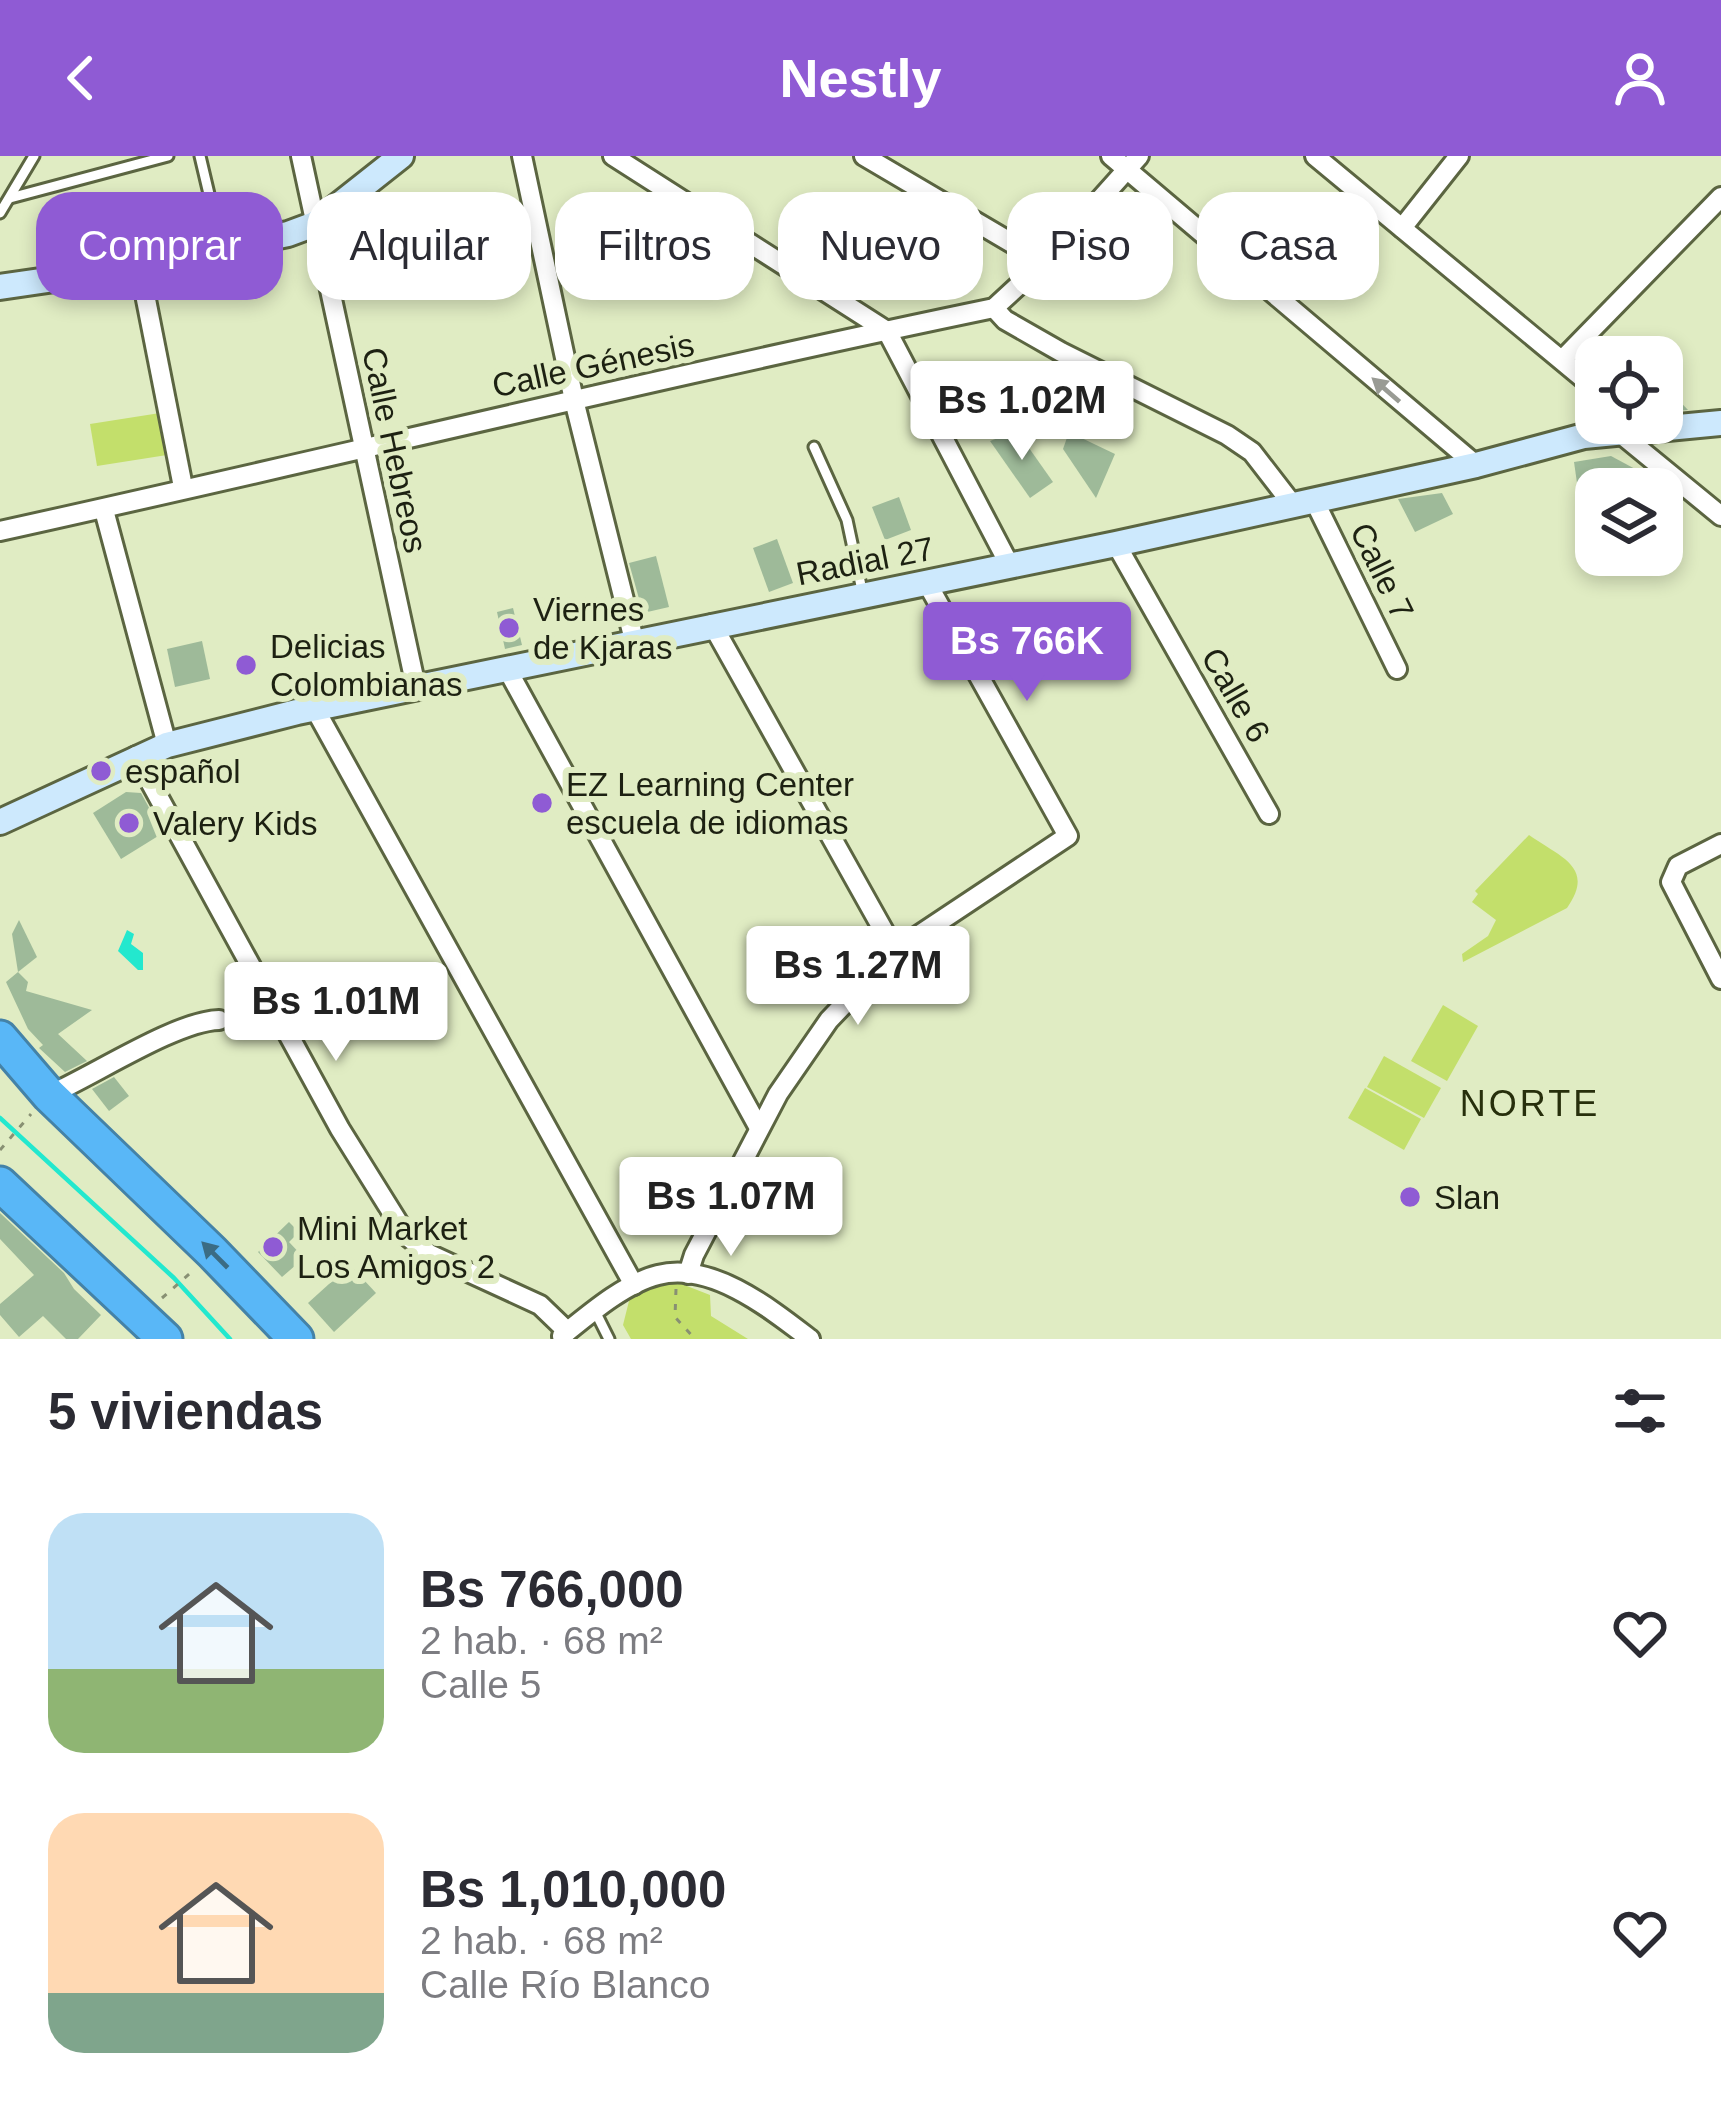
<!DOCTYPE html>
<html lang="es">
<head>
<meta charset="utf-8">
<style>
  :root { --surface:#fff; --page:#f7f7f7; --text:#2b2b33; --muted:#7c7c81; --accent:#8f5bd4 }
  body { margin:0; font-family:Arial,sans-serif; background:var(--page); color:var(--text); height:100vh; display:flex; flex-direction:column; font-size:45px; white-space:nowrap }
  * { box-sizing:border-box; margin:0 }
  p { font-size:39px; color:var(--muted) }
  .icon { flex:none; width:66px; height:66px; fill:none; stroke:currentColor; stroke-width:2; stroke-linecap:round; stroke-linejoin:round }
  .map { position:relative; height:1183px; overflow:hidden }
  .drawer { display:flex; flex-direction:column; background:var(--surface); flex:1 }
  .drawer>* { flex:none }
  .top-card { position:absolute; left:36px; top:36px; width:1650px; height:108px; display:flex; gap:24px }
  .controls { position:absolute; left:1575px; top:180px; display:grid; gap:24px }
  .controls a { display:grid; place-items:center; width:108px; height:108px; border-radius:24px; background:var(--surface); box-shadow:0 6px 18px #0003; font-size:60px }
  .price { position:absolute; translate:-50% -102px; padding:0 27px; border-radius:12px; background:#fff; color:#222; font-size:39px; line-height:78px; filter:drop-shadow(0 3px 6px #0008) }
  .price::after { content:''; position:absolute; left:50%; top:72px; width:36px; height:27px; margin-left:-18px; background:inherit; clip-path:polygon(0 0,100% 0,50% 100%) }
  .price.selected { background:var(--accent); color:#fff }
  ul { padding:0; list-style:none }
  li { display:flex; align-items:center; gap:36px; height:300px; padding:0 48px }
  li span { display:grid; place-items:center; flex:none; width:336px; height:240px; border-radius:36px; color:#555 }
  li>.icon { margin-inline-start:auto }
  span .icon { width:144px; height:144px; fill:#fffc; stroke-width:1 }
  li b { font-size:51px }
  h2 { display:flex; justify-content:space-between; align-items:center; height:144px; padding:0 48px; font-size:51px }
  .pill { padding:0 42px; border-radius:36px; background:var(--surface); box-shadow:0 6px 18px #0003; font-size:42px; line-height:108px }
  .pill.selected { background:var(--accent); color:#fff }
  header { display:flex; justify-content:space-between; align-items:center; height:156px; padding:0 48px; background:var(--accent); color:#fff; font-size:54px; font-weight:800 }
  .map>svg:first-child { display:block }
  .green { fill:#c3df6b }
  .water { fill:#23e8ce }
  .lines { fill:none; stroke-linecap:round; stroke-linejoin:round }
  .stream { stroke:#23e8ce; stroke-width:4.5 }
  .building { fill:#9eba99 }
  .lane-casing { stroke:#5b6541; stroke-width:15 }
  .street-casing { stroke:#5b6541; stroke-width:24 }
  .secondary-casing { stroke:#5b6541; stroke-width:30 }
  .highway-casing { stroke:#4482a7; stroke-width:39 }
  .path { stroke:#889073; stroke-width:3; stroke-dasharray:6 9; stroke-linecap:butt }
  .lane { stroke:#fff; stroke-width:9 }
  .street { stroke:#fff; stroke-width:18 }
  .secondary { stroke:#cde9fd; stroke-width:24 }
  .highway { stroke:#59b7f7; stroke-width:33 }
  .oneway { fill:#999b94 }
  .oneway2 { fill:#3b6c84 }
  .poi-dot { fill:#8f5bd4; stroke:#e0ecc3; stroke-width:4.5 }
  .labels { text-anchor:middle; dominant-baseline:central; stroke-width:12; stroke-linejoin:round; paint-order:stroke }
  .street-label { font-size:33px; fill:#1d2112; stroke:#e0ecc3 }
  .poi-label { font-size:33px; fill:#1d2112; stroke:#e0ecc3; text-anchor:start }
  .neighbourhood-label { font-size:36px; letter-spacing:3px; fill:#272f0c; stroke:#e0ecc3 }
</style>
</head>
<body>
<header><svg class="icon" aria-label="back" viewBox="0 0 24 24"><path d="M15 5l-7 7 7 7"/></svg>Nestly<svg class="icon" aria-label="person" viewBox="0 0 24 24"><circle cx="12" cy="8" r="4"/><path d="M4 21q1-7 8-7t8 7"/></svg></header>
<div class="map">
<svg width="1721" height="1183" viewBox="0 0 1721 1183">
  <rect width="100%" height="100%" fill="#e0ecc3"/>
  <g class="green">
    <polygon points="160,257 167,299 97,310 90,268"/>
    <path d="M 1529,679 C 1560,701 1596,711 1567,752 L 1463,806 L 1462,798 L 1488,780 L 1496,764 L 1472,746 L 1478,738 L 1475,735 Z"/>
    <polygon points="1443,849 1478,870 1447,925 1411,905"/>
    <polygon points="1384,900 1441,932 1424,962 1367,931"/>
    <polygon points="1365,932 1421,963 1404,994 1348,962"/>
    <polygon points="674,1125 710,1139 711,1160 748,1183 631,1183 623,1169 631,1137 649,1126"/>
  </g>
  <polygon class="water" points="127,774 134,778 131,788 143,797 143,814 138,814 118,795"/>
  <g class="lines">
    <polyline class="stream" points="0,962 174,1122 230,1183"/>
  </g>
  <g class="building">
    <polygon points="1670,235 1688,254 1662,256 1662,243"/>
    <polygon points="1017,275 1053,326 1030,342 990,285"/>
    <polygon points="1069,276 1115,298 1096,342 1063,293"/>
    <polygon points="1611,300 1637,314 1609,330 1578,334 1574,306"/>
    <polygon points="1442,337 1453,358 1415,376 1398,343"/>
    <polygon points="899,341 911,374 885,384 872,351"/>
    <polygon points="777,383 793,427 769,436 753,392"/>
    <polygon points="656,400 669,451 643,457 629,407"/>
    <polygon points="513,452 522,489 505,493 497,456"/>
    <polygon points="202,485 210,523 175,531 167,493"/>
    <polygon points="126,636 141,637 163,677 121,703 93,657"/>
    <polygon points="19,764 37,801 18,816 12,778"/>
    <polygon points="18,816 28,826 26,835 92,854 58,878 87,905 65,916 39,892 43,889 28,873 6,826"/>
    <polygon points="114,921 129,940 109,955 92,933"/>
    <polygon points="0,1057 64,1117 74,1133 101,1159 78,1183 66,1183 43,1160 19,1181 0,1159 0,1148 34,1119 0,1083"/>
    <polygon points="289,1066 299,1076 289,1086 304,1102 282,1121 258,1096"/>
    <polygon points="350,1109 376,1137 334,1176 308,1147"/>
  </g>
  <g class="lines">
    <defs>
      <g id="lane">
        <polyline points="200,0 209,38"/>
        <polyline points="10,42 168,0"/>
        <polyline points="0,57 34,0"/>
        <polyline points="814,291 847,364 863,439"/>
        <polyline points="596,1157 609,1183"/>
      </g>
      <g id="street">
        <polyline points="301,0 416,531"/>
        <polyline points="522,0 574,244 634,484"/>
        <polyline points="613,0 887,175 1009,408"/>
        <polyline points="864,0 1044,106"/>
        <polyline points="1111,0 1476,309"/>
        <polyline points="1315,0 1596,233"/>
        <polyline points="1402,72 1459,0"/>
        <polyline points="139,108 183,331"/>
        <polyline points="994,152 1005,164 1061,196 1227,279 1252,296 1293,349"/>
        <polyline points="1562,204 1721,41"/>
        <polyline points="1616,269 1621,278 1721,360"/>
        <polyline points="1314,344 1397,513"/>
        <polyline points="104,354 167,589"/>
        <path d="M 0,375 C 331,302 661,221 994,152 L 1044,106 L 1139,0"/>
        <polyline points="1116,388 1269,658"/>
        <polyline points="712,468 895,795"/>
        <polyline points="506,511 759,972"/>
        <polyline points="315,553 634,1129"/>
        <polyline points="136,600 340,973 406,1079 429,1098 540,1149 567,1175"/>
        <polyline points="1721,688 1678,710 1671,726 1721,823"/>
        <path d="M 49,939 C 93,920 176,865 219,864"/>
        <polyline points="688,1118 694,1099 778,938 829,864 895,795 1068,680 927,427"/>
        <path d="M 562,1180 C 588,1159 625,1127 658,1119 C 711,1105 771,1153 810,1183"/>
      </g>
      <g id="secondary">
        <polyline points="0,131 96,117 288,78 315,68 401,0"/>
        <polyline points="0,666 167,589 297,556 1116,388 1476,309 1584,280 1721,267"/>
      </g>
      <g id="highway">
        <polyline points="0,882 49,939 212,1096 296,1183"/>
        <polyline points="0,1028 165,1183"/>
      </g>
    </defs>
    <use href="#lane" class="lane-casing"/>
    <use href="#street" class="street-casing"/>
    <use href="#secondary" class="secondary-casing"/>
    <use href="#highway" class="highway-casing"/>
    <g class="path">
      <polyline points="0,994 31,958"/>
      <polyline points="676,1133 675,1161 695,1183"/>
      <polyline points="162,1142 195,1113"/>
    </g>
    <use href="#lane" class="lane"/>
    <use href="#street" class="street"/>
    <use href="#secondary" class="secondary"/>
    <use href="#highway" class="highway"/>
  </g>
  <defs><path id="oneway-solid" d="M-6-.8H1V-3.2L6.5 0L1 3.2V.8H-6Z" transform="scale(3)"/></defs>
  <use class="oneway" href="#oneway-solid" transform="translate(1386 234) rotate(-139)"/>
  <use class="oneway2" href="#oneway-solid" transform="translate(215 1099) rotate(-135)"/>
  <g class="poi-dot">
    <circle cx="509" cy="472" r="12"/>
    <circle cx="246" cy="509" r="12"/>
    <circle cx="101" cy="615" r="12"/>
    <circle cx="542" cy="647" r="12"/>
    <circle cx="129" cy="667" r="12"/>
    <circle cx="1410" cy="1041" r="12"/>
    <circle cx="273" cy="1091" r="12"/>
  </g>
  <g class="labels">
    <g class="street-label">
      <text transform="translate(593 209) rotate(-12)">Calle Génesis</text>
      <text transform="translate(395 294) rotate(78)">Calle Hebreos</text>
      <text transform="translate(865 405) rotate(-11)">Radial 27</text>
      <text transform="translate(1382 415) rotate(64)">Calle 7</text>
      <text transform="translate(1236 539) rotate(60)">Calle 6</text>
    </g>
    <g class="poi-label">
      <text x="533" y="453">Viernes<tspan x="533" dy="38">de Kjaras</tspan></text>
      <text x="270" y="490">Delicias<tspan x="270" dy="38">Colombianas</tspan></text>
      <text x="125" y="615">español</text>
      <text x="566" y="628">EZ Learning Center<tspan x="566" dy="38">escuela de idiomas</tspan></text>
      <text x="153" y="667">Valery Kids</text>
      <text x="1434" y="1041">Slan</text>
      <text x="297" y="1072">Mini Market<tspan x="297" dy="38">Los Amigos 2</tspan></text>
    </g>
    <g class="neighbourhood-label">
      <text x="1530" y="947">NORTE</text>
    </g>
  </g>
</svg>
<div class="controls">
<a><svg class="icon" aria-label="locate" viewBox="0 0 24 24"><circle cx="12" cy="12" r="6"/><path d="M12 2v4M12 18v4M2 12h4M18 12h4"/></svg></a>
<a><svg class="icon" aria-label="layers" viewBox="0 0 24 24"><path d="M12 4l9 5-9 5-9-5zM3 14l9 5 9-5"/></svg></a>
</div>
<b class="price" style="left:1022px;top:307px">Bs 1.02M</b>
<b class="price selected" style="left:1027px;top:548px">Bs 766K</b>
<b class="price" style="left:858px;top:872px">Bs 1.27M</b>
<b class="price" style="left:336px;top:908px">Bs 1.01M</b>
<b class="price" style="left:731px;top:1103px">Bs 1.07M</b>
<div class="top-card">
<a class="pill selected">Comprar</a>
<a class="pill">Alquilar</a>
<a class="pill">Filtros</a>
<a class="pill">Nuevo</a>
<a class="pill">Piso</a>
<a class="pill">Casa</a>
</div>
</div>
<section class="drawer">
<h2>5 viviendas<svg class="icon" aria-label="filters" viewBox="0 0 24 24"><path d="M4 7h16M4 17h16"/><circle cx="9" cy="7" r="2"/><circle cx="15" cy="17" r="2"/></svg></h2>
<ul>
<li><span style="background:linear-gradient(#bfe0f5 65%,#8fb573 0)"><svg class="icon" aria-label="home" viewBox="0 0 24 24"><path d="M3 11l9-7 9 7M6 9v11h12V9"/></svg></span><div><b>Bs 766,000</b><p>2 hab. · 68 m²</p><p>Calle 5</p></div><svg class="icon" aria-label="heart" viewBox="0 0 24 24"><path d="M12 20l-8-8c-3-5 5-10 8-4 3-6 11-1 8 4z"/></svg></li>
<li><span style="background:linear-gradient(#ffd9b3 75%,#7fa58c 0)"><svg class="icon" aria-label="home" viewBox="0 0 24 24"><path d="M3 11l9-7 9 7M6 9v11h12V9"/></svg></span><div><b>Bs 1,010,000</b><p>2 hab. · 68 m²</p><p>Calle Río Blanco</p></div><svg class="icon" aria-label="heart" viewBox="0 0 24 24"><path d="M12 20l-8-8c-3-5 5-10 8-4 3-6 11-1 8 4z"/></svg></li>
</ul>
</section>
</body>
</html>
